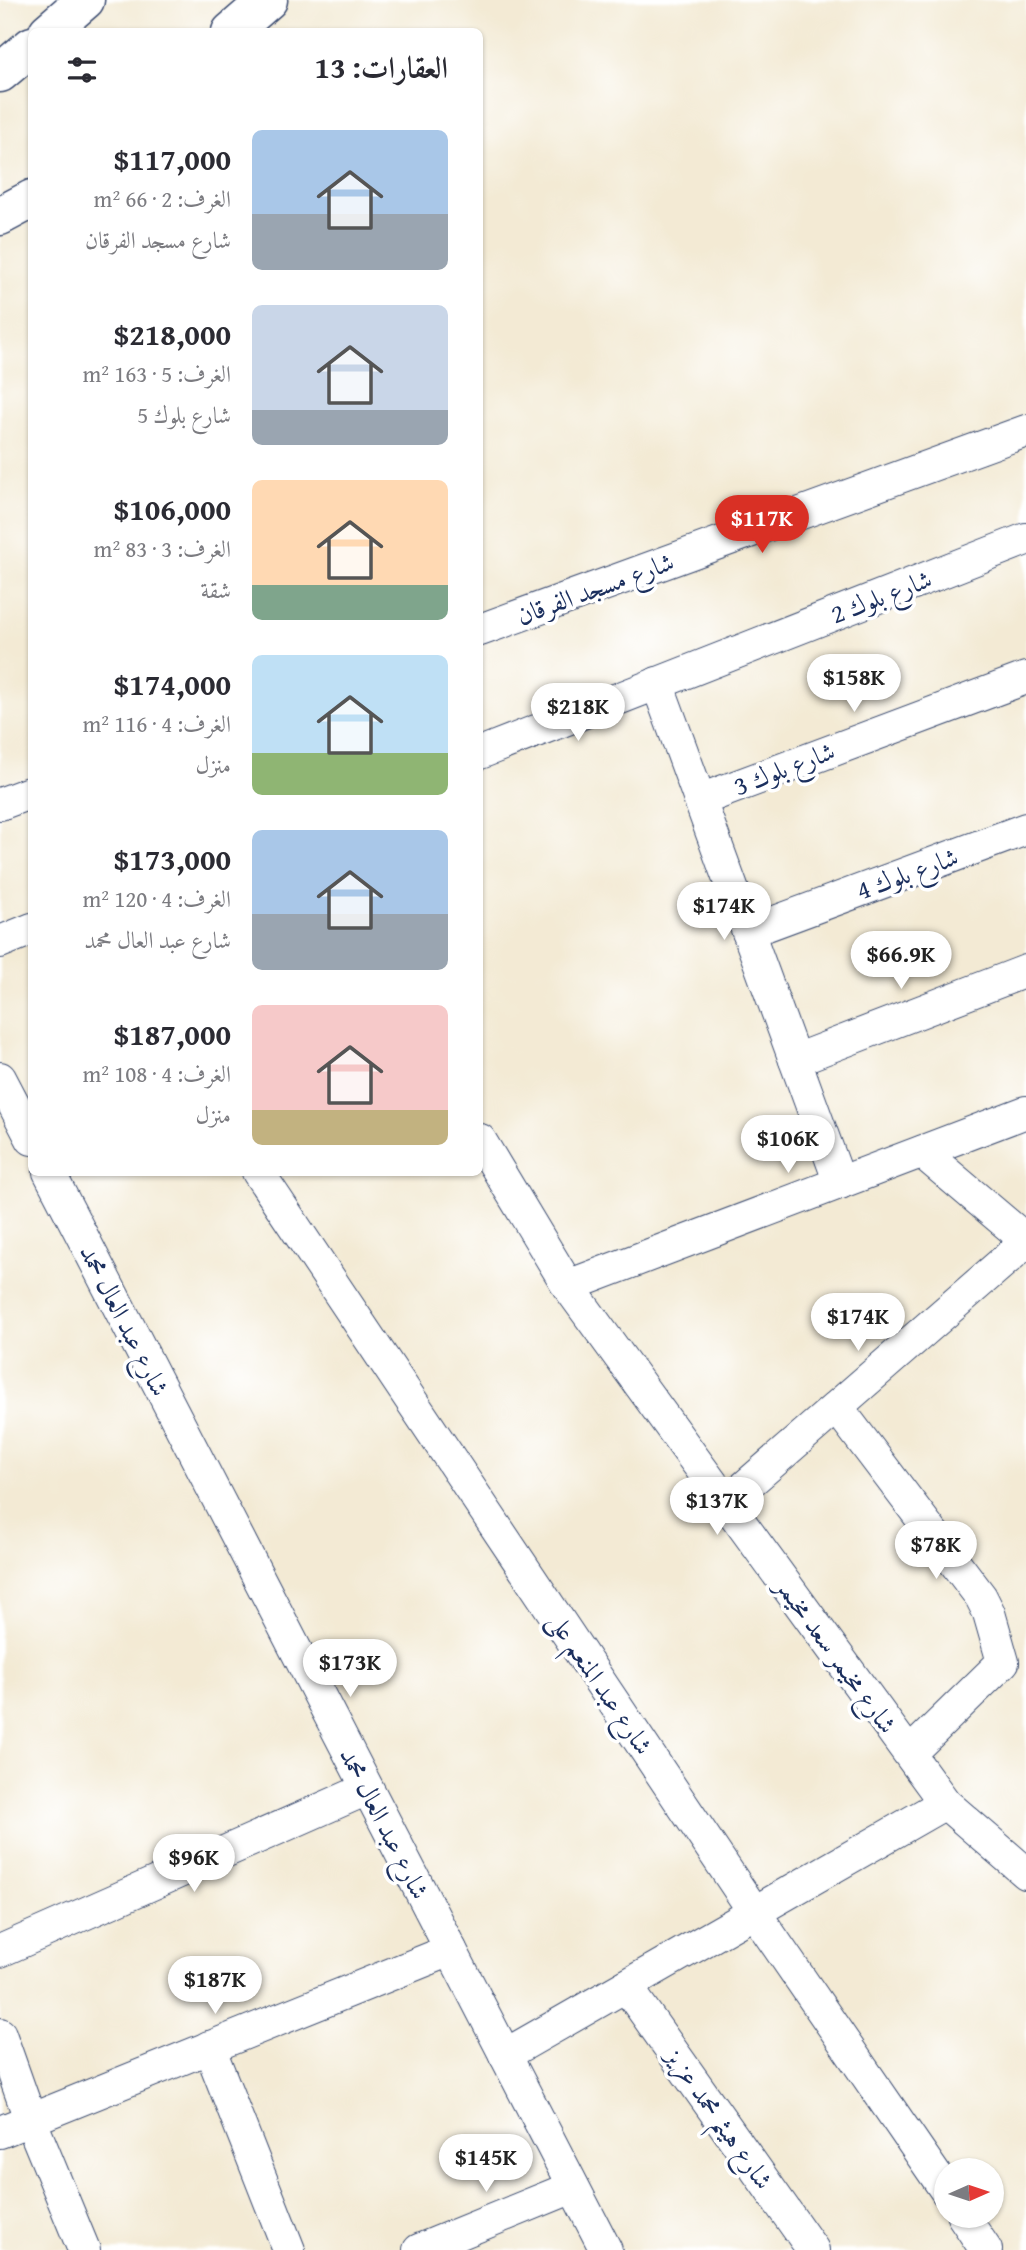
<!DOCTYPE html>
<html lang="ar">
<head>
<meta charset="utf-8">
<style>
  :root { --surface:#fff; --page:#f7f7f7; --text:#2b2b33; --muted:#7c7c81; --accent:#d93025 }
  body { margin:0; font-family:"Gentium Book Plus",Amiri,serif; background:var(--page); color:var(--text); direction:rtl; height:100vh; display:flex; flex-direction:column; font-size:26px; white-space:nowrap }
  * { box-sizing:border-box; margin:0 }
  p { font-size:23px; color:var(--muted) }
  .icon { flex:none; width:38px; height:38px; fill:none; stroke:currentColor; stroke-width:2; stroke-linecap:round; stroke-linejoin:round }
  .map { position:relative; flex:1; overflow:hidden; direction:ltr }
  .panel { position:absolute; left:28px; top:28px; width:455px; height:1148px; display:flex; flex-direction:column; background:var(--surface); border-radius:10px; box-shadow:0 2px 5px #0004; direction:rtl }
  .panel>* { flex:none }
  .needle { width:46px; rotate:87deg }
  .fabs { position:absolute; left:934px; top:2158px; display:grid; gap:14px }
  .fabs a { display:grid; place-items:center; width:70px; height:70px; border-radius:50%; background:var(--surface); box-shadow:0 2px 5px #0004; font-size:35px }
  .price { position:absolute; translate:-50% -60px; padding:0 16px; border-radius:24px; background:#fff; color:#222; font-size:23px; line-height:46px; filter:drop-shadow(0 2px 4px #0008) }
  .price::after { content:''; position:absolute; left:50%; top:42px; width:21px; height:16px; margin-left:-10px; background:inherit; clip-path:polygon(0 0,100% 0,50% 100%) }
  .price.current { background:var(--accent); color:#fff }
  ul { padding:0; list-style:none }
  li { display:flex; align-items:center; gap:21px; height:175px; padding:0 35px }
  li span { display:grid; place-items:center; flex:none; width:196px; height:140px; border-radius:10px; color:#555 }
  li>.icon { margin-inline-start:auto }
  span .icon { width:84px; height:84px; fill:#fffc; stroke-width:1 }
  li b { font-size:30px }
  h2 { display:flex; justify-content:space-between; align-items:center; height:84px; padding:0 35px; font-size:30px }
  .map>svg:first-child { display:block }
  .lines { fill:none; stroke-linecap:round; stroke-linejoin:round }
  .minor-casing { stroke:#3b4b70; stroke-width:34 }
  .tertiary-casing { stroke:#3b4b70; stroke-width:41 }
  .motorway-casing { stroke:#3b4b70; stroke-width:41 }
  .minor { stroke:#fff; stroke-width:32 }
  .tertiary { stroke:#fff; stroke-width:38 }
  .motorway { stroke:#fff; stroke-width:38 }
  .labels { text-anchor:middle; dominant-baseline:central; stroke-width:7; stroke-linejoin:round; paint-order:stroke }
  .street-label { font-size:26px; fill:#1b2f5e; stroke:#fff }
</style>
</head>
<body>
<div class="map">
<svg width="1026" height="2250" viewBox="0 0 1026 2250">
  <rect width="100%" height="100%" fill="#fff"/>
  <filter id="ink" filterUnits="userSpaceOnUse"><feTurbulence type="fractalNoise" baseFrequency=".0143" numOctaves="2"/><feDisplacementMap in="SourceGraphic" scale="14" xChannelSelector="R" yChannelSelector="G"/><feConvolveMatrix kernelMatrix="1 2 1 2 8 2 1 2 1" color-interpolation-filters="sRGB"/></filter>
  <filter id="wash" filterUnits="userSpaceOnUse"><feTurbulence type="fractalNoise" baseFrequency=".00686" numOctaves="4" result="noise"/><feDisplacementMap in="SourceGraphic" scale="28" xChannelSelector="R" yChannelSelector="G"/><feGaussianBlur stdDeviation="1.57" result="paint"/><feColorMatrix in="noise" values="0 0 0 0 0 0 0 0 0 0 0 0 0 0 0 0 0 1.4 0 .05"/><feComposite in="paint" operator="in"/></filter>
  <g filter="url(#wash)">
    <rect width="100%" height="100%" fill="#f3ead4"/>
  </g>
  <g filter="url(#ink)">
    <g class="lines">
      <defs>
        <g id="minor">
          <polyline points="480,630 1026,431"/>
          <polyline points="657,683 840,1183"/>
          <polyline points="480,753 1026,539"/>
          <polyline points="700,800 1026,678"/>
          <polyline points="0,804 32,792"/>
          <polyline points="748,932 1026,829"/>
          <polyline points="0,942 32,929"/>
          <polyline points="795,1060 1026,971"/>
          <polyline points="0,1078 32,1139"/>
          <polyline points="480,1140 568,1286 945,1803 1026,1873"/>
          <polyline points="922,1152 1026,1240"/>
          <polyline points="49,1172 606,2250"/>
          <polyline points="258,1172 755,1913 947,2192"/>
          <polyline points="568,1286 1026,1112"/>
          <polyline points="837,1407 981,1597 989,1613 1003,1662 910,1753"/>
          <polyline points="725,1504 1026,1242"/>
          <polyline points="0,1951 367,1789"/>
          <polyline points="626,1986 813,2250"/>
          <polyline points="0,2034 30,2119 84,2250"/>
          <polyline points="209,2047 289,2250"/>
          <polyline points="505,2055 945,1803"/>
          <polyline points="0,2132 451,1950"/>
          <polyline points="963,2216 986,2250"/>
          <polyline points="419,2250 573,2187"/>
        </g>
        <g id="tertiary">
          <polyline points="231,32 268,0"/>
          <polyline points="0,216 32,199"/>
        </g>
        <g id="motorway">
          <polyline points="48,32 85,0"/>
          <polyline points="0,73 32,46"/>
        </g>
      </defs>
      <use href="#minor" class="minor-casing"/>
      <use href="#tertiary" class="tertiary-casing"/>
      <use href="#motorway" class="motorway-casing"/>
      <use href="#minor" class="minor"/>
      <use href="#tertiary" class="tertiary"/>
      <use href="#motorway" class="motorway"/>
    </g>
  </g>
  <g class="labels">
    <g class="street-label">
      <text transform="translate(595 588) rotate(-20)">شارع مسجد الفرقان</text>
      <text transform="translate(881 596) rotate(-21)">شارع بلوك 2</text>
      <text transform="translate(784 768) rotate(-21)">شارع بلوك 3</text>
      <text transform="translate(907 873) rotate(-20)">شارع بلوك 4</text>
      <text transform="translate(125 1320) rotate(63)">شارع عبد العال محمد</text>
      <text transform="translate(837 1655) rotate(54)">شارع مخيمر سعد مخيمر</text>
      <text transform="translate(601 1683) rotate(56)">شارع عبد المنعم على</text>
      <text transform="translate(385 1823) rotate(63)">شارع عبد العال محمد</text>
      <text transform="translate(720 2118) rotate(55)">شارع هيثم محمد عزيز</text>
    </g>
  </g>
</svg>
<div class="fabs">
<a><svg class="needle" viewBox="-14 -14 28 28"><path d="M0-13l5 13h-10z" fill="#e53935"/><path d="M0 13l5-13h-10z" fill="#7c7c81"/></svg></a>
</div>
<b class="price current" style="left:762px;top:555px">$117K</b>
<b class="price" style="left:854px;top:714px">$158K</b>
<b class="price" style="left:578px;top:743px">$218K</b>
<b class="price" style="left:724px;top:942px">$174K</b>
<b class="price" style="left:901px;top:991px">$66.9K</b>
<b class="price" style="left:788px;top:1175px">$106K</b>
<b class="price" style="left:858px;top:1353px">$174K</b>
<b class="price" style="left:717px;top:1537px">$137K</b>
<b class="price" style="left:936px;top:1581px">$78K</b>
<b class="price" style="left:350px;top:1699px">$173K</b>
<b class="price" style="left:194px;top:1894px">$96K</b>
<b class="price" style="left:215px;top:2016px">$187K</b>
<b class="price" style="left:486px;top:2194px">$145K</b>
<section class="panel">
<h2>العقارات: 13<svg class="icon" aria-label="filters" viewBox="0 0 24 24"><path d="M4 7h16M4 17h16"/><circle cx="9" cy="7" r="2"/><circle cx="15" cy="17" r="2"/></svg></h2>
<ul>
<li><span style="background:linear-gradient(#a9c7e8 60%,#9aa5b1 0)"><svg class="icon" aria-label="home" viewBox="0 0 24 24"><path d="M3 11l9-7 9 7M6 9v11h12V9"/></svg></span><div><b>$117,000</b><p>الغرف: 2 · 66 m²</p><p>شارع مسجد الفرقان</p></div></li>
<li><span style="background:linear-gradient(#c9d6e8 75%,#9aa5b1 0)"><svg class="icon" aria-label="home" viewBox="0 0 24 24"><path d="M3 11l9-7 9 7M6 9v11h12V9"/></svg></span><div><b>$218,000</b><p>الغرف: 5 · 163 m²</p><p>شارع بلوك 5</p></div></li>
<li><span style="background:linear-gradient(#ffd9b3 75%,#7fa58c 0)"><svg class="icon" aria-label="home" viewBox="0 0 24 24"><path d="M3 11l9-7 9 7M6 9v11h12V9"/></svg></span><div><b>$106,000</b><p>الغرف: 3 · 83 m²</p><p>شقة</p></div></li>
<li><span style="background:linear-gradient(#bfe0f5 70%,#8fb573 0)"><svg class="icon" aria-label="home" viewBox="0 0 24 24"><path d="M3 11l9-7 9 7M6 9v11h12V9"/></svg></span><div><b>$174,000</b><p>الغرف: 4 · 116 m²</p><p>منزل</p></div></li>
<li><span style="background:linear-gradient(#a9c7e8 60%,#9aa5b1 0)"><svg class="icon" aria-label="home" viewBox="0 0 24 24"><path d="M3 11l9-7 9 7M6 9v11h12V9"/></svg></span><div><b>$173,000</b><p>الغرف: 4 · 120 m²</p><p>شارع عبد العال محمد</p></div></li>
<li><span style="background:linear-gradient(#f6c9c9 75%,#c2b280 0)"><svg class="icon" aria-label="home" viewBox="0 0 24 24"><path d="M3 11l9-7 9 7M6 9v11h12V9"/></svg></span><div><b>$187,000</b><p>الغرف: 4 · 108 m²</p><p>منزل</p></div></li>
</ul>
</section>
</div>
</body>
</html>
